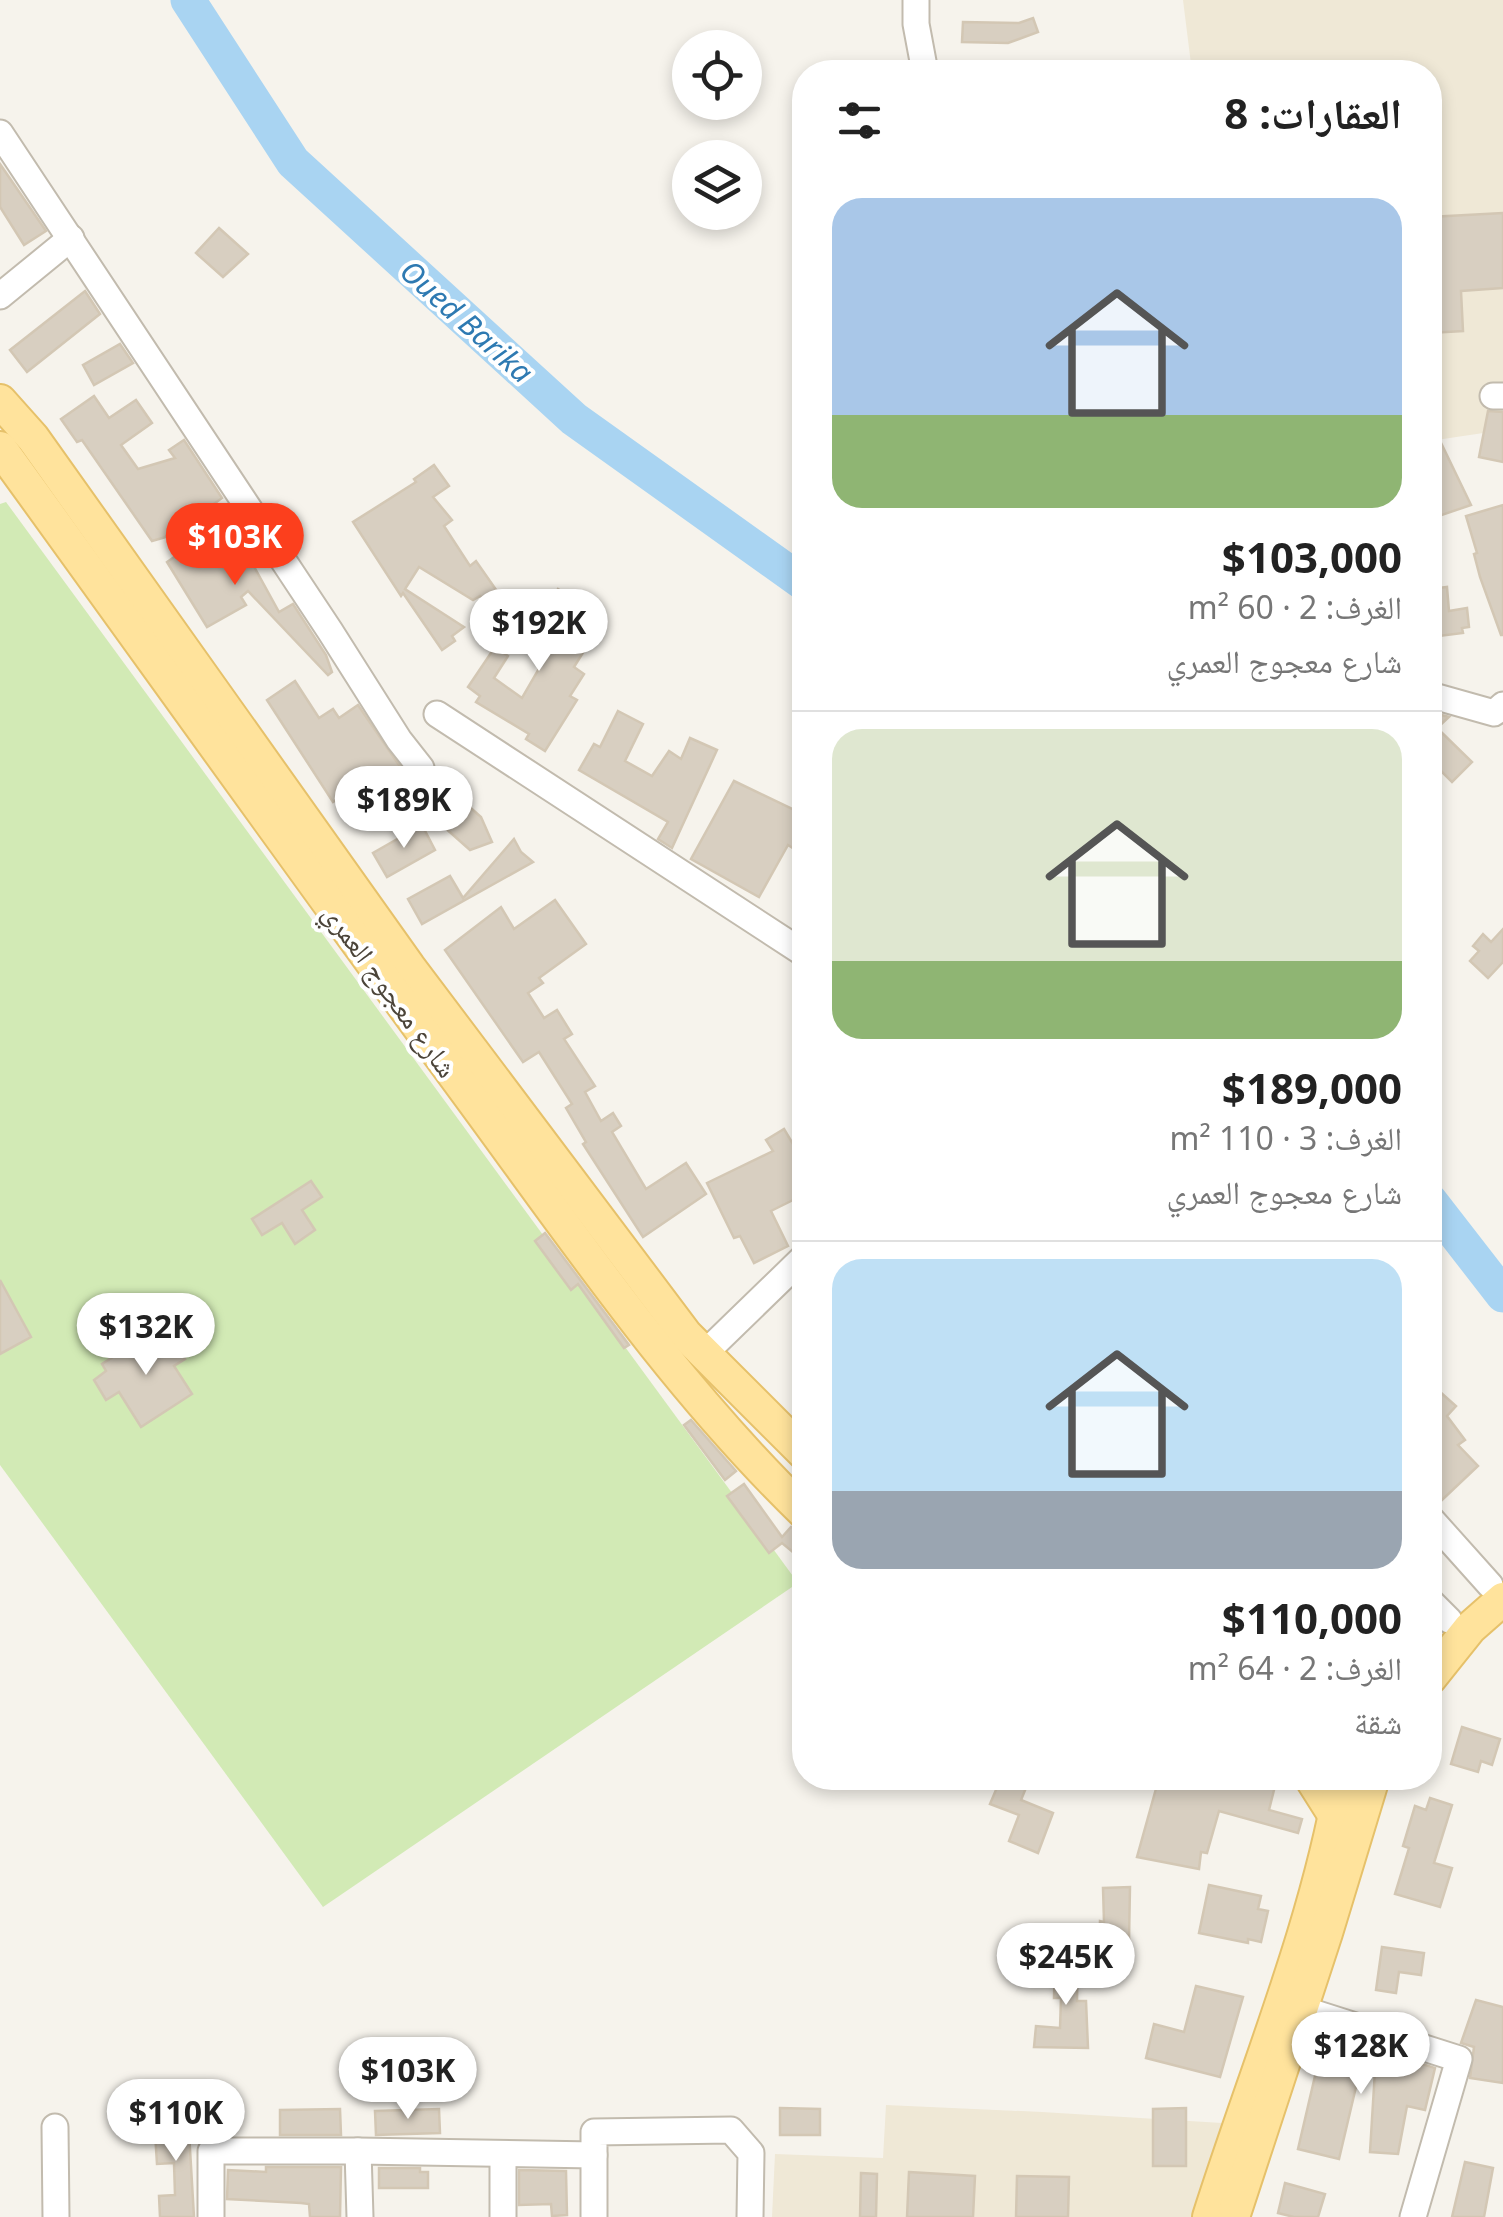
<!DOCTYPE html>
<html lang="ar">
<head>
<meta charset="utf-8">
<style>
  :root { --surface:#fff; --page:#f2f2f2; --text:#222; --muted:#767676; --line:#e0e0e0; --accent:#fc3f1d }
  body { margin:0; font-family:"Noto Sans","Noto Naskh Arabic",sans-serif; background:var(--page); color:var(--text); direction:rtl; height:100vh; display:flex; flex-direction:column; font-size:38px; white-space:nowrap }
  * { box-sizing:border-box; margin:0 }
  p { font-size:32px; color:var(--muted) }
  .icon { flex:none; width:55px; height:55px; fill:none; stroke:currentColor; stroke-width:2; stroke-linecap:round; stroke-linejoin:round }
  .map { position:relative; flex:1; overflow:hidden; direction:ltr }
  .drawer { position:absolute; left:792px; top:60px; width:650px; height:1730px; display:flex; flex-direction:column; background:var(--surface); border-radius:40px; box-shadow:0 5px 15px #0003; direction:rtl }
  .drawer>* { flex:none }
  .buttons { position:absolute; left:672px; top:30px; display:grid; gap:20px }
  .buttons a { display:grid; place-items:center; width:90px; height:90px; border-radius:50%; background:var(--surface); box-shadow:0 5px 15px #0003; font-size:50px }
  .price { position:absolute; translate:-50% -85px; padding:0 22px; border-radius:35px; background:#fff; color:#222; font-size:32px; line-height:65px; filter:drop-shadow(0 2px 5px #0008) }
  .price::after { content:''; position:absolute; left:50%; top:60px; width:30px; height:22px; margin-left:-15px; background:inherit; clip-path:polygon(0 0,100% 0,50% 100%) }
  .price.on { background:var(--accent); color:#fff }
  ul { padding:0; list-style:none }
  li { display:grid; align-content:center; gap:20px; height:530px; padding:0 40px }
  li+li { border-top:2px solid var(--line) }
  li span { display:grid; place-items:center; height:310px; border-radius:30px; color:#555 }
  li>.icon { margin-inline-start:auto }
  span .icon { width:180px; height:180px; fill:#fffc; stroke-width:1 }
  li b { font-size:42px }
  h2 { display:flex; justify-content:space-between; align-items:center; height:120px; padding:0 40px; font-size:42px }
  .map>svg:first-child { display:block }
  .education { fill:#efe8d6 }
  .green { fill:#d2eab5 }
  .lines { fill:none; stroke-linecap:round; stroke-linejoin:round }
  .river { stroke:#a9d4f2; stroke-width:35 }
  .building { fill:#d8cfc1; stroke:#d3c7b4; stroke-width:2.5 }
  .minor-casing { stroke:#c2bbae; stroke-width:29 }
  .major-casing { stroke:#e6c16a; stroke-width:36 }
  .minor { stroke:#fff; stroke-width:25 }
  .major { stroke:#ffe39c; stroke-width:32 }
  .labels { text-anchor:middle; dominant-baseline:central; stroke-width:8; stroke-linejoin:round; paint-order:stroke }
  .street-label { font-size:28px; fill:#4b4439; stroke:#fff }
  .water-label { font-size:30px; font-style:italic; fill:#2e7ab2; stroke:#fff }
</style>
</head>
<body>
<div class="map">
<svg width="1503" height="2217" viewBox="0 0 1503 2217">
  <rect width="100%" height="100%" fill="#f6f3ec"/>
  <g class="education">
    <polygon points="1183,0 1503,0 1503,430 1430,441 1430,72 1192,72"/>
    <polygon points="886,2105 1042,2112 1222,2123 1193,2217 772,2217 775,2154 883,2158"/>
  </g>
  <polygon class="green" points="6,502 798,1583 323,1907 0,1465 0,504"/>
  <g class="lines">
    <g class="river">
      <polyline points="188,0 293,162 574,419 805,584"/>
      <polyline points="1430,1201 1503,1295"/>
    </g>
  </g>
  <g class="building">
    <polygon points="1033,18 1038,32 1008,43 962,42 963,22 1019,23"/>
    <polygon points="0,164 46,231 24,245 0,207"/>
    <polygon points="1503,213 1503,288 1461,291 1463,331 1430,333 1430,217"/>
    <polygon points="219,228 248,254 223,277 196,253"/>
    <polygon points="85,291 100,314 27,372 10,350"/>
    <polygon points="120,344 133,363 94,385 83,365"/>
    <polygon points="94,396 109,418 136,400 152,423 121,445 138,469 175,458 169,450 184,440 222,498 200,514 207,525 152,541 82,440 77,442 61,419"/>
    <polygon points="1488,411 1503,412 1503,462 1479,457"/>
    <polygon points="1430,420 1471,505 1433,518 1430,509"/>
    <polygon points="434,465 449,486 433,497 452,520 444,526 470,566 476,561 499,594 486,604 480,596 473,600 419,567 405,589 464,627 452,636 455,641 442,650 403,593 401,596 353,522 416,482 414,479"/>
    <polygon points="1503,505 1503,635 1501,635 1480,577 1474,554 1477,553 1466,516"/>
    <polygon points="211,531 225,551 248,536 261,557 252,563 279,612 293,604 326,655 332,672 328,675 248,591 241,597 246,605 207,627 167,562"/>
    <polygon points="1447,587 1449,611 1467,608 1469,627 1462,628 1463,633 1430,637 1430,589"/>
    <polygon points="558,589 582,604 569,626 591,640 574,667 584,674 570,696 577,700 545,751 526,739 529,734 476,702 480,696 468,687 495,647 508,656 494,678 522,698 551,648 514,625 524,609 540,619"/>
    <polygon points="295,681 319,718 333,709 339,718 358,705 427,806 423,809 401,789 404,794 380,810 362,783 333,802 267,700"/>
    <polygon points="618,711 643,724 625,761 652,776 669,751 681,759 690,738 717,750 672,848 658,839 668,822 579,770 594,744 600,747"/>
    <polygon points="1430,712 1449,717 1437,728 1472,762 1452,782 1430,760"/>
    <polygon points="437,778 481,817 492,842 470,850 434,818 444,813 423,794"/>
    <polygon points="734,781 805,815 805,856 788,845 759,897 691,859"/>
    <polygon points="422,825 435,850 387,877 373,853"/>
    <polygon points="514,839 521,852 533,862 422,924 408,899 450,876 463,898"/>
    <polygon points="555,900 586,944 539,978 543,983 528,993 544,1018 557,1010 572,1034 564,1039 595,1086 585,1092 601,1121 613,1113 621,1126 612,1132 646,1189 686,1163 706,1194 643,1237 583,1144 586,1142 566,1108 572,1104 539,1052 523,1062 445,950 501,907 514,929"/>
    <polygon points="1503,929 1503,962 1488,978 1470,961 1479,951 1473,946 1483,934 1491,942"/>
    <polygon points="784,1129 805,1164 805,1194 771,1211 788,1246 754,1263 740,1236 734,1238 707,1183 773,1151 766,1140"/>
    <polygon points="311,1181 322,1197 302,1210 315,1230 295,1244 282,1223 262,1235 252,1219"/>
    <polygon points="545,1233 629,1345 624,1348 578,1284 571,1290 535,1241"/>
    <polygon points="0,1280 31,1337 0,1354"/>
    <polygon points="152,1332 158,1340 168,1333 185,1359 174,1366 192,1394 141,1427 119,1392 106,1400 94,1380 106,1371 102,1364"/>
    <polygon points="1430,1383 1456,1406 1447,1416 1465,1440 1458,1445 1478,1466 1441,1501 1430,1489"/>
    <polygon points="691,1420 736,1471 725,1480 684,1425"/>
    <polygon points="744,1484 782,1537 791,1527 805,1532 805,1562 782,1543 769,1553 727,1496"/>
    <polygon points="1462,1727 1500,1739 1492,1765 1481,1761 1478,1772 1451,1764"/>
    <polygon points="1001,1778 1030,1778 1021,1800 1053,1813 1038,1853 1009,1841 1019,1815 990,1804"/>
    <polygon points="1159,1778 1246,1778 1275,1786 1269,1810 1302,1819 1298,1833 1219,1811 1207,1853 1201,1852 1199,1869 1137,1857"/>
    <polygon points="1430,1798 1452,1805 1434,1863 1452,1868 1440,1907 1395,1894 1409,1848 1403,1846 1415,1806 1426,1810"/>
    <polygon points="1209,1885 1261,1896 1258,1909 1268,1911 1261,1942 1248,1939 1248,1943 1199,1933"/>
    <polygon points="1130,1887 1129,1941 1120,1941 1120,1957 1099,1957 1100,1921 1104,1922 1103,1888"/>
    <polygon points="1382,1947 1424,1953 1421,1975 1399,1972 1396,1993 1376,1990"/>
    <polygon points="1055,1951 1078,1951 1077,2001 1086,2001 1088,2048 1034,2047 1036,2026 1060,2028 1061,1998 1054,1998"/>
    <polygon points="1196,1986 1243,1997 1220,2077 1146,2058 1154,2024 1184,2032"/>
    <polygon points="1476,2000 1503,2007 1503,2083 1470,2078 1474,2047 1461,2043"/>
    <polygon points="1325,2033 1435,2068 1425,2110 1407,2106 1398,2154 1370,2152 1376,2054 1364,2053 1339,2159 1298,2149"/>
    <polygon points="780,2108 820,2109 820,2135 780,2135"/>
    <polygon points="1186,2108 1186,2166 1153,2166 1153,2109"/>
    <polygon points="340,2109 341,2135 280,2135 280,2110"/>
    <polygon points="439,2109 440,2133 376,2135 375,2111"/>
    <polygon points="192,2116 193,2132 189,2132 194,2217 160,2217 159,2196 175,2195 174,2163 157,2164 154,2117"/>
    <polygon points="1465,2162 1493,2168 1484,2217 1452,2217"/>
    <polygon points="266,2167 341,2167 340,2217 310,2217 309,2204 301,2203 227,2199 228,2170 266,2172"/>
    <polygon points="379,2168 420,2168 420,2172 428,2172 428,2188 379,2188"/>
    <polygon points="519,2170 566,2171 567,2215 552,2216 551,2204 519,2205"/>
    <polygon points="909,2172 975,2176 973,2217 907,2217"/>
    <polygon points="861,2173 877,2174 876,2217 860,2217"/>
    <polygon points="1017,2176 1069,2177 1068,2217 1016,2217"/>
    <polygon points="1285,2183 1325,2194 1318,2217 1294,2217 1278,2213"/>
  </g>
  <g class="lines">
    <defs>
      <g id="minor">
        <polyline points="916,0 916,24 925,72"/>
        <polyline points="0,133 330,631 399,740 421,768"/>
        <polyline points="0,296 71,238"/>
        <polyline points="1493,396 1503,396"/>
        <polyline points="1430,695 1494,713 1503,705"/>
        <polyline points="437,714 805,954"/>
        <polyline points="705,1353 805,1256"/>
        <polyline points="1430,1518 1490,1585"/>
        <polyline points="1430,1601 1449,1620"/>
        <polyline points="1302,2009 1459,2059 1413,2217"/>
        <polyline points="55,2127 56,2217"/>
        <polyline points="503,2154 503,2217"/>
        <polyline points="211,2217 211,2151 358,2151"/>
        <polyline points="360,2217 358,2151 594,2155"/>
        <polyline points="594,2217 594,2132 731,2130 751,2153 750,2217"/>
      </g>
      <g id="major">
        <polyline points="0,401 33,438 409,967 686,1335 805,1454"/>
        <path d="M 0,448 C 158,666 314,885 474,1102 C 579,1245 677,1389 805,1513"/>
        <polyline points="1430,1678 1470,1628 1503,1599"/>
        <polyline points="1311,1778 1335,1816"/>
        <path d="M 1209,2217 C 1255,2072 1316,1928 1342,1778"/>
        <polyline points="1233,2217 1326,1933 1373,1778"/>
      </g>
    </defs>
    <use href="#minor" class="minor-casing"/>
    <use href="#major" class="major-casing"/>
    <use href="#minor" class="minor"/>
    <use href="#major" class="major"/>
  </g>
  <g class="labels">
    <g class="street-label">
      <text transform="translate(391 990) rotate(54)">شارع معجوج العمري</text>
    </g>
    <g class="water-label">
      <text transform="translate(467 321) rotate(42)">Oued Barika</text>
    </g>
  </g>
</svg>
<div class="buttons">
<a><svg class="icon" aria-label="locate" viewBox="0 0 24 24"><circle cx="12" cy="12" r="6"/><path d="M12 2v4M12 18v4M2 12h4M18 12h4"/></svg></a>
<a><svg class="icon" aria-label="layers" viewBox="0 0 24 24"><path d="M12 4l9 5-9 5-9-5zM3 14l9 5 9-5"/></svg></a>
</div>
<b class="price on" style="left:235px;top:588px">$103K</b>
<b class="price" style="left:539px;top:674px">$192K</b>
<b class="price" style="left:404px;top:851px">$189K</b>
<b class="price" style="left:146px;top:1378px">$132K</b>
<b class="price" style="left:1066px;top:2008px">$245K</b>
<b class="price" style="left:1361px;top:2097px">$128K</b>
<b class="price" style="left:408px;top:2122px">$103K</b>
<b class="price" style="left:176px;top:2164px">$110K</b>
<section class="drawer">
<h2>العقارات: 8<svg class="icon" aria-label="filters" viewBox="0 0 24 24"><path d="M4 7h16M4 17h16"/><circle cx="9" cy="7" r="2"/><circle cx="15" cy="17" r="2"/></svg></h2>
<ul>
<li><span style="background:linear-gradient(#a9c7e8 70%,#8fb573 0)"><svg class="icon" aria-label="home" viewBox="0 0 24 24"><path d="M3 11l9-7 9 7M6 9v11h12V9"/></svg></span><div><b>$103,000</b><p>الغرف: 2 · 60 m²</p><p>شارع معجوج العمري</p></div></li>
<li><span style="background:linear-gradient(#dfe7d0 75%,#8fb573 0)"><svg class="icon" aria-label="home" viewBox="0 0 24 24"><path d="M3 11l9-7 9 7M6 9v11h12V9"/></svg></span><div><b>$189,000</b><p>الغرف: 3 · 110 m²</p><p>شارع معجوج العمري</p></div></li>
<li><span style="background:linear-gradient(#bfe0f5 75%,#9aa5b1 0)"><svg class="icon" aria-label="home" viewBox="0 0 24 24"><path d="M3 11l9-7 9 7M6 9v11h12V9"/></svg></span><div><b>$110,000</b><p>الغرف: 2 · 64 m²</p><p>شقة</p></div></li>
</ul>
</section>
</div>
</body>
</html>
